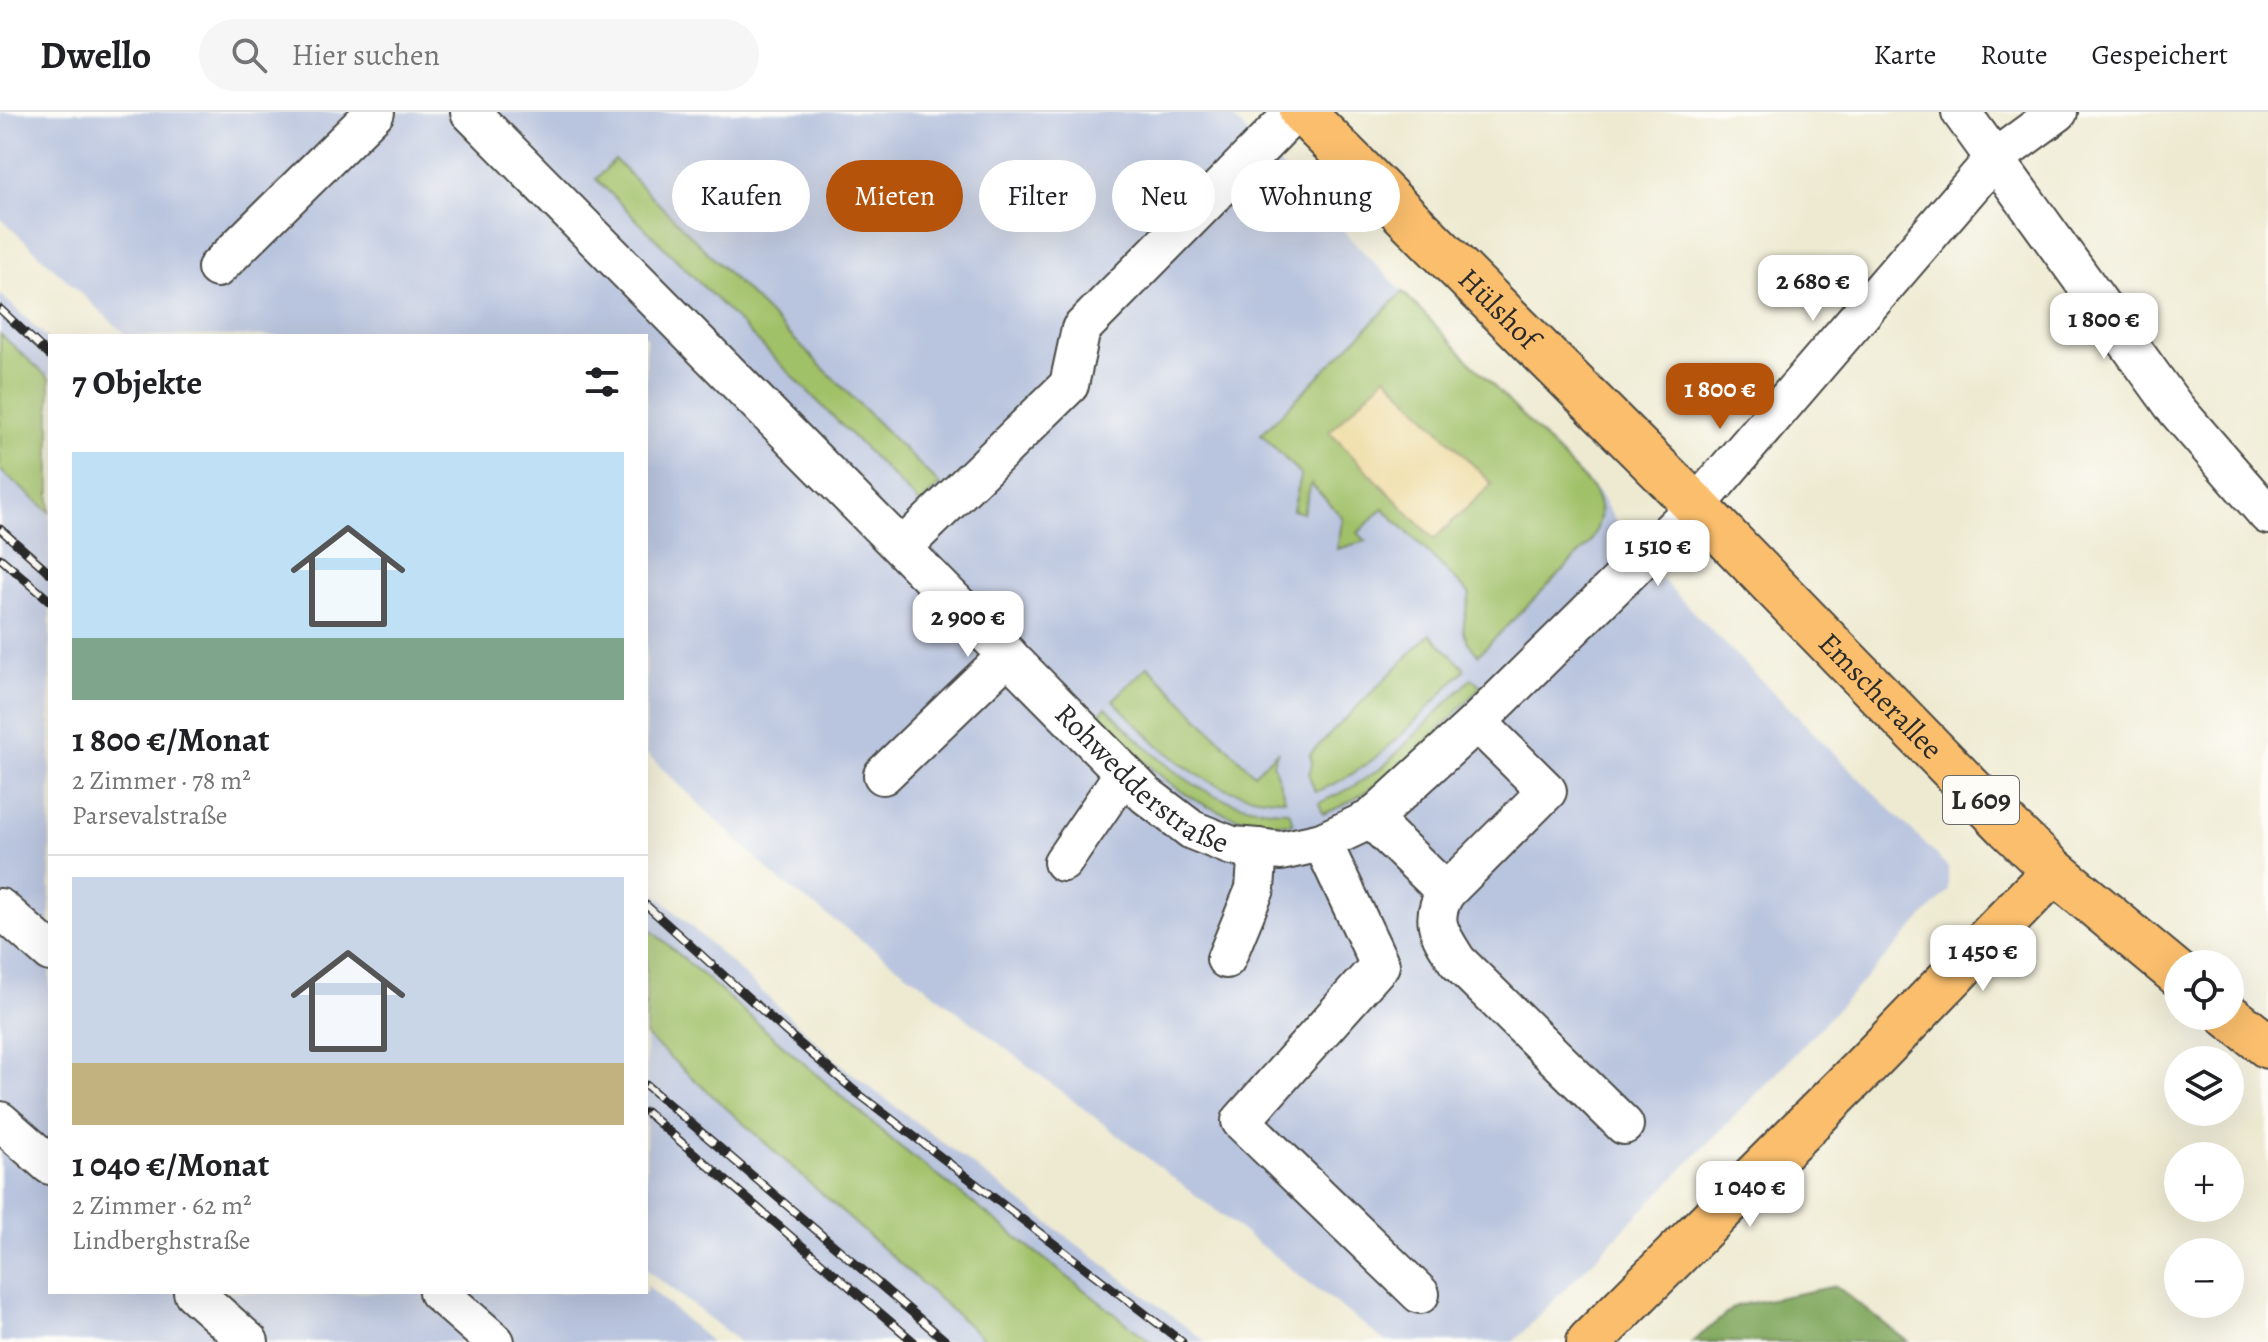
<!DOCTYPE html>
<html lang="de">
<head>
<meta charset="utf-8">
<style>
  :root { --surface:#fff; --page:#f6f6f6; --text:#202124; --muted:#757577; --line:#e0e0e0; --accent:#b45309 }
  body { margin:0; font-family:Alegreya,serif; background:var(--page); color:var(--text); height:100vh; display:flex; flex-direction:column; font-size:30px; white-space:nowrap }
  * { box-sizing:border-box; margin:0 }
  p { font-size:26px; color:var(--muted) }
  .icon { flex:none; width:44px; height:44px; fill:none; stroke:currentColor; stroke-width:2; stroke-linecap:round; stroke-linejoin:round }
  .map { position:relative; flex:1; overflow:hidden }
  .details { position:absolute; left:48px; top:222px; width:600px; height:960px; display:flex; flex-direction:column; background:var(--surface); border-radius:0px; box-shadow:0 8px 32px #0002 }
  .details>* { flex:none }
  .banner { position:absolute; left:672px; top:48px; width:760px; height:72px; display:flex; gap:16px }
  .buttons { position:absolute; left:2164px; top:838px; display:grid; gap:16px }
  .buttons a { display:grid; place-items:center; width:80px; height:80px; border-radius:50%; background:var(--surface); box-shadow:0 8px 32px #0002; font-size:40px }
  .price { position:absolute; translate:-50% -68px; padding:0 18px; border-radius:16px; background:#fff; color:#222; font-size:26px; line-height:52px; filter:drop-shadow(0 2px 4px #0008) }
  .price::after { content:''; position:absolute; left:50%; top:48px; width:24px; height:18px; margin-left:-12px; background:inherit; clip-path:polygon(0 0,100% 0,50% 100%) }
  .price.on { background:var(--accent); color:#fff }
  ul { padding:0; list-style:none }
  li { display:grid; align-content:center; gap:16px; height:424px; padding:0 24px }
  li+li { border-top:2px solid var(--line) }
  li span { display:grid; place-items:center; height:248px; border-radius:0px; color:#555 }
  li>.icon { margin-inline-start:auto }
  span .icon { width:144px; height:144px; fill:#fffc; stroke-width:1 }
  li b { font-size:34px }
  h2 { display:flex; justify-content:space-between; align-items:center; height:96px; padding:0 24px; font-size:34px }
  .chip { padding:0 28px; border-radius:36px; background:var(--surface); box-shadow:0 8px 32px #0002; font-size:28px; line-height:72px }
  .chip.on { background:var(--accent); color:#fff }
  header { display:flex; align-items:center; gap:48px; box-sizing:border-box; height:112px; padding:0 40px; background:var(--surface); border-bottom:2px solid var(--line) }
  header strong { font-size:38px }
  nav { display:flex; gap:44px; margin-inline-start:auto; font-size:28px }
  .search { width:560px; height:72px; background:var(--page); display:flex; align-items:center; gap:20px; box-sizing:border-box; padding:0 28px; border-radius:44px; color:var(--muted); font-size:30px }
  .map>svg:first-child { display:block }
  .industrial { fill:#b9c4de }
  .green { fill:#a1c169; stroke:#66764a; stroke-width:2 }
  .forest { fill:#80a75d; stroke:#566944; stroke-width:2 }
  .sand { fill:#eeda9e; stroke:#8c8264; stroke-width:2 }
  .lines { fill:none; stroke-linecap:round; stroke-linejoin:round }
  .minor-casing { stroke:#484844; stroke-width:42 }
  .major-casing { stroke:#484844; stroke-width:48 }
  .minor { stroke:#fff; stroke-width:38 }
  .major { stroke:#fabe6d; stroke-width:44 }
  .rail-casing { stroke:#2b2b2b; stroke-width:9 }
  .rail { stroke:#fdfcf7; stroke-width:6; stroke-dasharray:18; stroke-linecap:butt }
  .labels { text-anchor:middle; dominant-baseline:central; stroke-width:8; stroke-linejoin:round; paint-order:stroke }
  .shield { fill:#fdfcf7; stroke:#6a6a68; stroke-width:2 }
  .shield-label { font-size:28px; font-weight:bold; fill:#2b2b2b }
  .street-label { font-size:30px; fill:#2b2b2b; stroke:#fdfcf7 }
</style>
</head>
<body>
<header>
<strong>Dwello</strong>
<div class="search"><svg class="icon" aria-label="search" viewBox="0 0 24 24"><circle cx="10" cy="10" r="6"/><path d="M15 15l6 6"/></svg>Hier suchen</div>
<nav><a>Karte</a><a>Route</a><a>Gespeichert</a></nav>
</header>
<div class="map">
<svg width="2268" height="1230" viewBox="0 0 2268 1230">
  <rect width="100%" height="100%" fill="#fdfcf7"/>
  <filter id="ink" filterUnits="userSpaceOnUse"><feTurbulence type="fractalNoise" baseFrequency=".0125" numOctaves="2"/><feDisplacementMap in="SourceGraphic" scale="16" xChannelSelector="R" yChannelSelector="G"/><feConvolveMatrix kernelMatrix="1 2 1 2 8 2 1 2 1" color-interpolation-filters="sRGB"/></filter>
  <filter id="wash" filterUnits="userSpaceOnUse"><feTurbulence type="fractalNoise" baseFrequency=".006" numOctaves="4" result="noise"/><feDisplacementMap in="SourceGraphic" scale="32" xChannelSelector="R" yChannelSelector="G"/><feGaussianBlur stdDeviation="1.8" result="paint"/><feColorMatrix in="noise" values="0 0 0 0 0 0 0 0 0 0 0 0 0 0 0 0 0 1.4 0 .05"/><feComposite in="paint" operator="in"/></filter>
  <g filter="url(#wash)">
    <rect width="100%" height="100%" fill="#eeead2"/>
    <g class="industrial">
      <polygon points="0,0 1227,0 1599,381 1629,432 1689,496 1948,755 1948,779 1774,964 1513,1230 1386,1230 922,872 780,769 646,641 646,224 127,224 0,106"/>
      <polygon points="0,182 50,229 50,267 0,222"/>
      <polygon points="0,358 50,400 50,1180 646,1180 646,1173 711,1230 0,1230"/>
      <polygon points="646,773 847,958 1206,1230 1151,1230 893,1029 646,814"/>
      <polygon points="646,925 790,1055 986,1230 740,1230 646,1157"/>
    </g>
    <g class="green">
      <polygon points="615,48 940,373 920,392 596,67"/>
      <path d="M 1403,180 L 1593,377 C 1605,397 1601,409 1591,430 L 1478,543 C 1456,518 1464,513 1470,482 L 1383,396 L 1358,421 L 1366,429 L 1337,437 L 1343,406 L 1311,372 L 1303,401 L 1293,398 L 1301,363 L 1261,322 Z"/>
      <polygon points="0,222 50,267 50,400 0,358"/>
      <path d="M 1430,522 L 1465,557 C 1420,603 1377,658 1315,680 L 1309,663 L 1312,652 L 1310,642 Z"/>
      <path d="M 1148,554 L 1254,662 L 1278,639 L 1273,651 L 1285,687 C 1208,688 1163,639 1113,588 Z"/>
      <path d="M 1472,566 L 1481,574 C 1433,625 1389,676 1323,702 L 1319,691 L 1351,676 L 1384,654 Z"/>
      <path d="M 1106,595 C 1160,650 1206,699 1289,699 L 1293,711 C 1206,716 1153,661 1098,603 Z"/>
      <polygon points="646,814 893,1029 1151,1230 987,1230 646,924"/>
    </g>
    <polygon class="forest" points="1836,1174 1908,1230 1692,1230 1736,1194"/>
    <polygon class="sand" points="1386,264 1492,372 1434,427 1329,320"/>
  </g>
  <g filter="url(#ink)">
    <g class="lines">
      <defs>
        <g id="minor">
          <path id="s1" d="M 470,0 L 1146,683 L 1192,718 L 1232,734 L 1258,736 L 1281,739 L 1322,730 L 1371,707 L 1477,610 L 1696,394 L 1994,47 L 2058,0"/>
          <polyline points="1961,0 2175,296 2268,403"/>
          <polyline points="217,156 375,0"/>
          <polyline points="902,436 1069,273 1081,217 1295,0"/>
          <polyline points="883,663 1008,543"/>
          <polyline points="1371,707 1446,780 1547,679 1477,610"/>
          <polyline points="1322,730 1380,853 1241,1009 1420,1182"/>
          <polyline points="1063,750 1124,661"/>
          <path d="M 1446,780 C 1428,809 1441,823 1457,849 L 1624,1013"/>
          <polyline points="0,796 50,840"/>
          <polyline points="1226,847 1255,777 1258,736"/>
          <polyline points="0,1009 50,1053"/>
          <polyline points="193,1180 249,1230"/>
          <polyline points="438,1180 495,1230"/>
        </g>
        <g id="major">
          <path id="s2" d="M 1302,0 L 1696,394 L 2008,715 L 2054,759 L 2178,862"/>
          <polyline points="2229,904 2268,934"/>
          <polyline points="1589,1230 1864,955 2054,759"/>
        </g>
      </defs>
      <use href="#minor" class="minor-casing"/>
      <use href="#major" class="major-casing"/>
      <use href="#minor" class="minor"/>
      <use href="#major" class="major"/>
      <defs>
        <g id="rail">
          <polyline points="0,197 50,244"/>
          <polyline points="0,417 50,461"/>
          <polyline points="0,446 50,489"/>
          <polyline points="646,793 784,918 851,976 1182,1230"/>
          <polyline points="646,973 947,1230"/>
          <polyline points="646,1000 914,1230"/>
        </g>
      </defs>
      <use href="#rail" class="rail-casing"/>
      <use href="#rail" class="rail"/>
    </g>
  </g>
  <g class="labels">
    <rect class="shield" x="1943" y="664" width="76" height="48" rx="6"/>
    <g class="shield-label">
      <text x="1981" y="688">L 609</text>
    </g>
    <g class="street-label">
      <text stroke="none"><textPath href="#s2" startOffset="278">Hülshof</textPath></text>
      <text stroke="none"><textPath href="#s2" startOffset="822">Emscherallee</textPath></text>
      <text stroke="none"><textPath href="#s1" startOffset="948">Rohwedderstraße</textPath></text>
    </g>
  </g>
</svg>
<div class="buttons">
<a><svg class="icon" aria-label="locate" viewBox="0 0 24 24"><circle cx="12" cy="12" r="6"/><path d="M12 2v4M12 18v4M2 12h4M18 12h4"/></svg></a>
<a><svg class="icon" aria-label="layers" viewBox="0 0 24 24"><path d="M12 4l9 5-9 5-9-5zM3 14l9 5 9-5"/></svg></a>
<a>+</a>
<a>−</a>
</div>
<b class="price" style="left:1813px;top:211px">2 680 €</b>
<b class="price" style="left:2104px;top:249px">1 800 €</b>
<b class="price on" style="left:1720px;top:319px">1 800 €</b>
<b class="price" style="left:1658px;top:476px">1 510 €</b>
<b class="price" style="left:968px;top:547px">2 900 €</b>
<b class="price" style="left:1983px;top:881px">1 450 €</b>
<b class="price" style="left:1750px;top:1117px">1 040 €</b>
<div class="banner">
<a class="chip">Kaufen</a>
<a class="chip on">Mieten</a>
<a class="chip">Filter</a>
<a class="chip">Neu</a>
<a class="chip">Wohnung</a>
</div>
<section class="details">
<h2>7 Objekte<svg class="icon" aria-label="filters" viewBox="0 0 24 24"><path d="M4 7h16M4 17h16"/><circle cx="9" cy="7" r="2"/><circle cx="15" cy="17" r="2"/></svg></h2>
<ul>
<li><span style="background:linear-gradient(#bfe0f5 75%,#7fa58c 0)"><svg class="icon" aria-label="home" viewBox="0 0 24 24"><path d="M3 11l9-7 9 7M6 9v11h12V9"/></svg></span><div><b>1 800 €/Monat</b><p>2 Zimmer · 78 m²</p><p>Parsevalstraße</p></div></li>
<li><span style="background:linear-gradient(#c9d6e8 75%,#c2b280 0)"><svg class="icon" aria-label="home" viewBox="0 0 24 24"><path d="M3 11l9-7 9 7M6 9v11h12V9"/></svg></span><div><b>1 040 €/Monat</b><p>2 Zimmer · 62 m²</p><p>Lindberghstraße</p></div></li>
</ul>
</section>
</div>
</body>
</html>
